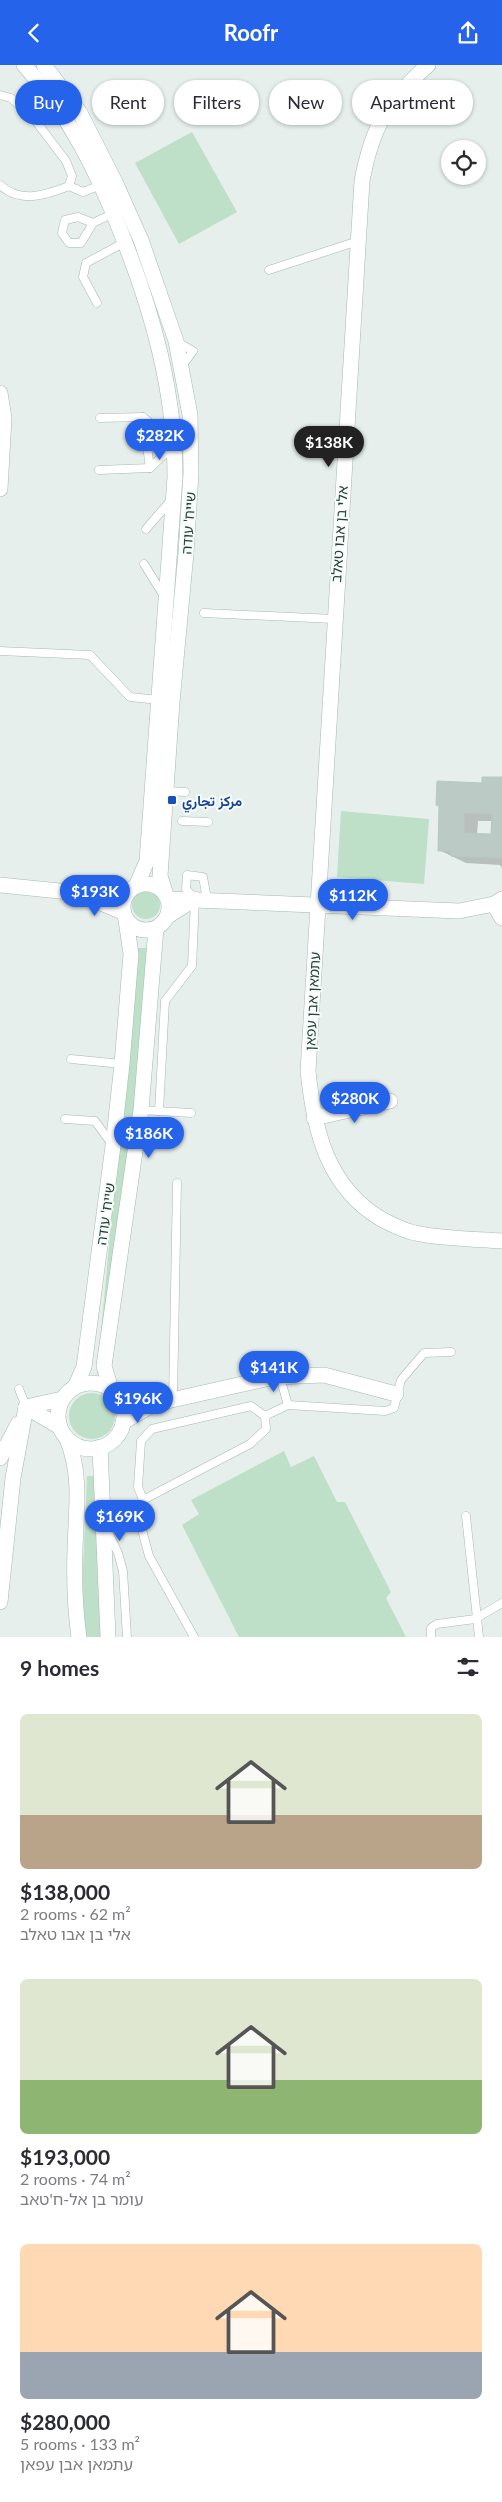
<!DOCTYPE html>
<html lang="en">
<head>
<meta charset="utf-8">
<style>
  :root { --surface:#fff; --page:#f7f7f7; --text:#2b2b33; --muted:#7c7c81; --accent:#2563eb }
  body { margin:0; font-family:Lato,Vazirmatn,"Noto Sans Hebrew",sans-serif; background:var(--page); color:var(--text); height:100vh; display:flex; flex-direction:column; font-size:19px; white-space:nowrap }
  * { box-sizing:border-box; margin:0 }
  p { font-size:16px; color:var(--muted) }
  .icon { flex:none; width:28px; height:28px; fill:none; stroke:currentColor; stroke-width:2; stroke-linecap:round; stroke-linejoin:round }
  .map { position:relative; height:1572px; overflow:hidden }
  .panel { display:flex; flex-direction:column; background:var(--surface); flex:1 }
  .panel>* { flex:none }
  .hud { position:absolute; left:15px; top:15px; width:472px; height:45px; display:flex; gap:10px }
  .tools { position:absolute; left:441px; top:75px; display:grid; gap:10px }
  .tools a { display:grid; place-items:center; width:45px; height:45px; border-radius:50%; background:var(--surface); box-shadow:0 1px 4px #0004; font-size:25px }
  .price { position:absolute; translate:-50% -42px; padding:0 11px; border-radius:18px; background:var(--accent); color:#fff; font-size:16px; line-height:32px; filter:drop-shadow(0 1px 2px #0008) }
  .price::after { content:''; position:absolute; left:50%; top:30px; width:15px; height:11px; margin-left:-8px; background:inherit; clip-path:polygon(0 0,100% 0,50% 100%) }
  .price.current { background:#222; color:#fff }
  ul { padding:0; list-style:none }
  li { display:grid; align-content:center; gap:10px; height:265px; padding:0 20px }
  li span { display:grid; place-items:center; height:155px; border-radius:8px; color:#555 }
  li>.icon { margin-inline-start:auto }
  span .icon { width:90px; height:90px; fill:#fffc; stroke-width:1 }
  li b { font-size:21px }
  h2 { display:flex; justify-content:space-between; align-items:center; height:60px; padding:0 20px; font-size:21px }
  .pill { padding:0 18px; border-radius:22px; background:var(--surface); box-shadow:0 1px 4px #0004; font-size:18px; line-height:45px }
  .pill.current { background:var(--accent); color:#fff }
  header { display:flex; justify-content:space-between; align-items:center; height:65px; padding:0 20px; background:var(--accent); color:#fff; font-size:22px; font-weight:700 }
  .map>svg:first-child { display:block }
  .green { fill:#bfe0c8 }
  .shadow { fill:#0003; fill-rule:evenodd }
  .building { fill:#bbcac4; stroke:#b8c9c2; fill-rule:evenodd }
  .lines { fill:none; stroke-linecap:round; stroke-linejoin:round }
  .service-casing { stroke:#a8b8b2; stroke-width:9 }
  .minor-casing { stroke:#a8b8b2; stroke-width:16 }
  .tertiary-casing { stroke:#a8b8b2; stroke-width:16 }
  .secondary-casing { stroke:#a4bbb3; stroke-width:16 }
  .service { stroke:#fff; stroke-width:8 }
  .minor { stroke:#fff; stroke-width:15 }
  .tertiary { stroke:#fff; stroke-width:15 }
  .secondary { stroke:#fff; stroke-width:15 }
  .transit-dot { fill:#1a4fb4; stroke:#f7fbf9; stroke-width:2 }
  .labels { text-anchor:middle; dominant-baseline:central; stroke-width:4; stroke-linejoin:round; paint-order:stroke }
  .street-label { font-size:14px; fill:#24423a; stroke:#f7fbf9 }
  .transit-label { font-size:14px; font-weight:bold; fill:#164399; stroke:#f7fbf9; text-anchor:start }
</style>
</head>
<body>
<header><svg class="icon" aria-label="back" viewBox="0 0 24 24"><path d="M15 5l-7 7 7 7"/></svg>Roofr<svg class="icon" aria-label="share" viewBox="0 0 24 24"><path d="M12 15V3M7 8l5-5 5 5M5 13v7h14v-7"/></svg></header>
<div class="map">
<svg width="502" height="1572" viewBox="0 0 502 1572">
  <rect width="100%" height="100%" fill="#e6efeb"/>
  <g class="green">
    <polygon points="192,67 237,147 179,179 135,98"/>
    <polygon points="341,746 429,754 424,819 337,812"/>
    <circle cx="146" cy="840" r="14"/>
    <polygon points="137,883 148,883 111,1310 97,1309"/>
    <circle cx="92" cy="1351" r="23"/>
    <polygon points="284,1386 291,1402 314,1391 337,1437 345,1437 391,1527 386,1533 406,1572 239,1572 182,1460 199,1449 191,1435"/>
    <polygon points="87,1411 101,1411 99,1537 103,1572 84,1572 81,1550"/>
  </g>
  <path class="shadow" d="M 502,714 L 502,803 L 500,800 L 466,798 L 439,785 L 483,719 ZM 478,756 L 493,756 L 492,770 L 477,770 Z"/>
  <path class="building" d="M 482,712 L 502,712 L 502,793 L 451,791 L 451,786 L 438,786 L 439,741 L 436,740 L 437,716 L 482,718 ZM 464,748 L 492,749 L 491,769 L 464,768 Z"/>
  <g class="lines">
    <defs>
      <g id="service">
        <path d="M 0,30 L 11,33 L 35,55 L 66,96 L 72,111 L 69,121 C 46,130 20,139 0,120"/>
        <polyline points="69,121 83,127 101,120"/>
        <polyline points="93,158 81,178 69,178 62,168 65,155 78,152 93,158 114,148"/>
        <polyline points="269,205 358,176"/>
        <polyline points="97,238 83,212 86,198 125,177"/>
        <polyline points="177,277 193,286 182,301"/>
        <polyline points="143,352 150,403"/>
        <polyline points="99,405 150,403 175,379 143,352 100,353"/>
        <polyline points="146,464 172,434"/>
        <polyline points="144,499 164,531"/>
        <polyline points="204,548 334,554"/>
        <polyline points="0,586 90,590 130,632 159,635"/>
        <polyline points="167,726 185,727"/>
        <polyline points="182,756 208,757"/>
        <polyline points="71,994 122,999"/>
        <polyline points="141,1045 191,1048"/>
        <polyline points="159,1046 165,936 192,901 195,834 186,824 187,810 203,812 207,834"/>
        <polyline points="65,1054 95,1056 111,1078"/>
        <polyline points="280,1312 288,1340"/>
        <polyline points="19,1324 26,1342"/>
        <polyline points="173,1335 177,1118"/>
        <polyline points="265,1351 288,1340 385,1346 394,1343 401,1315 424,1288 451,1287"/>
        <polyline points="143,1435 250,1379 266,1364 265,1351 251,1341 152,1364 141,1376 138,1422 143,1435 140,1457 149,1491 194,1572"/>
        <polyline points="466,1451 479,1572"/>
        <polyline points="108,1467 118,1488 123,1506 127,1572"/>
        <polyline points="431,1572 431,1563 437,1559 475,1554 502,1538"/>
      </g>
      <g id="minor">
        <path d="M 428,0 C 387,37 372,62 362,116 L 308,1006 C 314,1065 327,1123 383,1155 C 393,1160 404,1166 415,1168 C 443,1174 473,1174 502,1176"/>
        <polyline points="0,328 4,353 0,424"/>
        <polyline points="494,839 502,853"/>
        <polyline points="314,1053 390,1036"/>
        <polyline points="121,1338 154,1339 274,1312 324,1310 396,1329"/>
        <polyline points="26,1342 60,1362"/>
        <polyline points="26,1342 62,1334"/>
        <polyline points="123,1357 154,1339"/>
        <polyline points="0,1393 18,1359"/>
        <polyline points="0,1537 13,1413 26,1342"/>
      </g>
      <g id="tertiary">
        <polyline points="0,820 79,828 126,829"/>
        <polyline points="87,832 123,847"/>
        <polyline points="169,834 459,846 494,839 502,834"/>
        <polyline points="168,851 195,834"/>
      </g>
      <g id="secondary">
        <path d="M 24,0 C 69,49 98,108 122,170 C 153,248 175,327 175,412 L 147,796 L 137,819"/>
        <polyline points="44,0 80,48 115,117 141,175 176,276 190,350 191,408 186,488 172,637 160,811 165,827"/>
        <circle cx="146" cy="842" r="23"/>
        <circle cx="91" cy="1351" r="33"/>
        <polyline points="75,1322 84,1302 113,1081 122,999 131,889 126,855"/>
        <polyline points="111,1324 104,1301 141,1045 156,863"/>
        <path d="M 67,1374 C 82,1409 76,1447 75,1484 C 74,1513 75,1544 79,1572"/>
        <polyline points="100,1382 108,1572"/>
      </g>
    </defs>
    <use href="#service" class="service-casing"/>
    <use href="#minor" class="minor-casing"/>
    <use href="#tertiary" class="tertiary-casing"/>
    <use href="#secondary" class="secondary-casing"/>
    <use href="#service" class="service"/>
    <use href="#minor" class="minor"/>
    <use href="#tertiary" class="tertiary"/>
    <use href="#secondary" class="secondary"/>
  </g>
  <rect class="transit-dot" x="167" y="730" width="10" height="10" rx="2.5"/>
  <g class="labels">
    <g class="street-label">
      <text transform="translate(188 458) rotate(-86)">שייח' עודה</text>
      <text transform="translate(339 469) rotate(-86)">אלי בן אבו טאלב</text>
      <text transform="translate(312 936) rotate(-87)">עתמאן אבן עפאן</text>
      <text transform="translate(105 1149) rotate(-82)">שייח' עודה</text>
    </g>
    <g class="transit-label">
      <text x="182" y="735">مركز تجاري</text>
    </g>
  </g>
</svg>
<div class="tools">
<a><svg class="icon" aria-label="locate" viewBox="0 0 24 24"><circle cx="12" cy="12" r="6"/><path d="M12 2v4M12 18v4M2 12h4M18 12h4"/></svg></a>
</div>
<b class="price" style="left:160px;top:396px">$282K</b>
<b class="price current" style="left:329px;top:403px">$138K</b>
<b class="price" style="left:95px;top:852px">$193K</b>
<b class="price" style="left:353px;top:856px">$112K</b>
<b class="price" style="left:355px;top:1059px">$280K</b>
<b class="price" style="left:149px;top:1094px">$186K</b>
<b class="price" style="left:274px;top:1328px">$141K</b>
<b class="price" style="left:138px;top:1359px">$196K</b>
<b class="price" style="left:120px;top:1477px">$169K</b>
<div class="hud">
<a class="pill current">Buy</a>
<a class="pill">Rent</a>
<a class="pill">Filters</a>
<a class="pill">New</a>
<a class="pill">Apartment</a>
</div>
</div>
<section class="panel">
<h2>9 homes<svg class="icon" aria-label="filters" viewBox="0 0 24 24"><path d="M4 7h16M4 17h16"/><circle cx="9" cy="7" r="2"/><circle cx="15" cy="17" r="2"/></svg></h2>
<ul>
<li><span style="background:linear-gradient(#dfe7d0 65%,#b9a48a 0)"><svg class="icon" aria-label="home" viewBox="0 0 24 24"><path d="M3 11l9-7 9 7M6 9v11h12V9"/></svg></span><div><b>$138,000</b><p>2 rooms · 62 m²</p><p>אלי בן אבו טאלב</p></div></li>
<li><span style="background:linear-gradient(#dfe7d0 65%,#8fb573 0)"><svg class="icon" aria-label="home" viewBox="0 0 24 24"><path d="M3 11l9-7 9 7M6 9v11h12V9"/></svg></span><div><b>$193,000</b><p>2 rooms · 74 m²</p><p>עומר בן אל-ח'טאב</p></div></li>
<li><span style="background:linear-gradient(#ffd9b3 70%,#9aa5b1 0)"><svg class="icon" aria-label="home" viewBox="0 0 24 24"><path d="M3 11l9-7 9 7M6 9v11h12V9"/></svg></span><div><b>$280,000</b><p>5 rooms · 133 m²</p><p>עתמאן אבן עפאן</p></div></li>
</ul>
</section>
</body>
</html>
